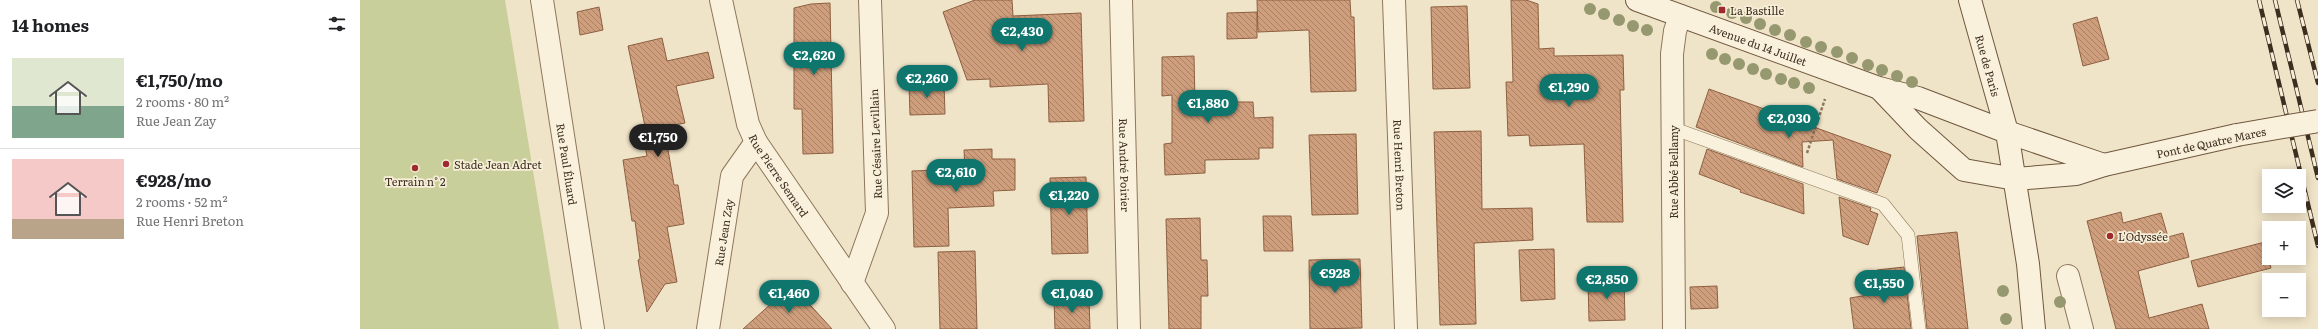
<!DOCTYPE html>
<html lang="en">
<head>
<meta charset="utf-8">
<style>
  :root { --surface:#fff; --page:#f6f6f6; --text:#202124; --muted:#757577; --line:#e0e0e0; --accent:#0f766e }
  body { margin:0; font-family:Literata,serif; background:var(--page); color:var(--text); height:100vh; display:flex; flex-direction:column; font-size:15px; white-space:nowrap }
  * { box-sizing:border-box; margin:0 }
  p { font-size:13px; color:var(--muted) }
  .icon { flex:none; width:22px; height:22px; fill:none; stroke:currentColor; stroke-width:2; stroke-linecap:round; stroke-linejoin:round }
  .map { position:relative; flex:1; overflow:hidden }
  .panel { display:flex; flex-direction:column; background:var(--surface); width:360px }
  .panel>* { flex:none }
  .buttons { position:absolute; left:1902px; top:169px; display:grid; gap:8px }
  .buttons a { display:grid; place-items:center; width:44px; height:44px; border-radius:0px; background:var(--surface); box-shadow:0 2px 10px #0003; font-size:20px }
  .price { position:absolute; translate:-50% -34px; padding:0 9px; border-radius:14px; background:var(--accent); color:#fff; font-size:13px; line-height:26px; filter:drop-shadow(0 1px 2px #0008) }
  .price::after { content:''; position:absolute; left:50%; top:24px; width:12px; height:9px; margin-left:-6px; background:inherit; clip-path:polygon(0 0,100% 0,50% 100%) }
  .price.current { background:#222; color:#fff }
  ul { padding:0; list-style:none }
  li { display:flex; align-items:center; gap:12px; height:100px; padding:0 12px }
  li+li { border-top:1px solid var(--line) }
  li span { display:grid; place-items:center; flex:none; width:112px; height:80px; border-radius:0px; color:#555 }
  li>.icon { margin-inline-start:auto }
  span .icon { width:48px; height:48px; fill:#fffc; stroke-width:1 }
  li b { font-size:17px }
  h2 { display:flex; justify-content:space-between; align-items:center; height:48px; padding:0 12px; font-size:17px }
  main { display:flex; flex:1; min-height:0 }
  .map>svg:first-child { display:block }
  .green { fill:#c9cf9b }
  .building { fill:url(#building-back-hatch); stroke:#8d5f41 }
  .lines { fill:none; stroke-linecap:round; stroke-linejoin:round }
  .lane-casing { stroke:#8d765c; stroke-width:14 }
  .street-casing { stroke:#8d765c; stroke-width:24 }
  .secondary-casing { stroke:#6f573f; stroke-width:24 }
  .path { stroke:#8d765c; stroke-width:2.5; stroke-dasharray:3 2; stroke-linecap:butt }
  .lane { stroke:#faf1dc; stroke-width:13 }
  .street { stroke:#faf1dc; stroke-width:22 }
  .secondary { stroke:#faf1dc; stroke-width:22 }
  .rail-casing { stroke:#3d2e20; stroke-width:4.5 }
  .rail { stroke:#f7eed8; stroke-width:3; stroke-dasharray:9; stroke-linecap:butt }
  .secondary-bridge-casing { stroke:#6f573f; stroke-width:24; stroke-linecap:butt }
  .secondary-bridge { stroke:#faf1dc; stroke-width:22 }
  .tree { fill:#96986f }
  .poi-dot { fill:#9e2a2b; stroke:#f7eed8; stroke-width:1.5 }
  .labels { text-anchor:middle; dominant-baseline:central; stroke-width:3.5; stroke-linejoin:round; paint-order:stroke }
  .poi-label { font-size:11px; fill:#3d2e20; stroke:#f7eed8; text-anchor:start }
  .street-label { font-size:11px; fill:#3d2e20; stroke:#f7eed8 }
</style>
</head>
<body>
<main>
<section class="panel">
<h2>14 homes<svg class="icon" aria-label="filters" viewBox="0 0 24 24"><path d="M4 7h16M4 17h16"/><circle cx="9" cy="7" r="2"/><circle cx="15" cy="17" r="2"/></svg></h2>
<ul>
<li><span style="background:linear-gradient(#dfe7d0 60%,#7fa58c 0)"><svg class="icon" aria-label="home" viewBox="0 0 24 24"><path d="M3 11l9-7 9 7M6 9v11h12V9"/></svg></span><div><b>€1,750/mo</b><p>2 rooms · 80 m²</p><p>Rue Jean Zay</p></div></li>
<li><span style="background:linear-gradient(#f6c9c9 75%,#b9a48a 0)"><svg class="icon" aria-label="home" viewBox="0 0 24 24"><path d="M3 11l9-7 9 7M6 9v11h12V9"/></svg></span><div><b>€928/mo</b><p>2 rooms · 52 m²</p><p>Rue Henri Breton</p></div></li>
</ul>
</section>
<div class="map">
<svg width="1958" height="329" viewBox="0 0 1958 329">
  <defs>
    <pattern id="building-back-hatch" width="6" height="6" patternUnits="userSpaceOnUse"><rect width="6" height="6" fill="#cf9f7d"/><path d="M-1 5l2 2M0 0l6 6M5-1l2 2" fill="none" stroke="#a98266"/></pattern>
  </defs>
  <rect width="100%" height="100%" fill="#f0e4c8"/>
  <polygon class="green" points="0,0 145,0 199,329 0,329"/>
  <g class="building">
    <polygon points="615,0 652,0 653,16 721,13 724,121 689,122 688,84 630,87 630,79 607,80 583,12"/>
    <polygon points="897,0 990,0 991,17 994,17 996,91 951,92 949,30 898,32"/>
    <polygon points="1151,0 1166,0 1178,4 1179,49 1194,48 1194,56 1263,55 1264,90 1260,90 1263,222 1227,222 1224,144 1170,146 1169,135 1148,136 1146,82 1153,82"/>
    <polygon points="470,3 473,153 443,154 442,109 434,109 434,8 451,4"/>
    <polygon points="1107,6 1110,88 1073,89 1071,7"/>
    <polygon points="239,7 243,30 220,35 217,12"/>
    <polygon points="897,12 897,38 867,39 867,13"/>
    <polygon points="1737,17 1749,59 1723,66 1713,24"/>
    <polygon points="302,38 307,61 348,52 354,78 316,86 325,123 310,126 313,142 307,144 314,185 318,185 324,224 307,227 317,282 305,284 287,312 278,260 280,259 275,221 272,221 263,160 287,156 282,132 286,131 268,46"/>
    <polygon points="834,56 835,102 893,102 894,118 913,117 913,148 899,148 899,159 845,160 845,173 805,175 804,144 812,143 812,95 802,96 802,57"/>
    <polygon points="549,84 584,84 585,114 550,115"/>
    <polygon points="1349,89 1531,155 1517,193 1477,179 1473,140 1442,142 1443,167 1336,127"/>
    <polygon points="1121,131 1122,209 1172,208 1173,240 1114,243 1116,324 1080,325 1074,132"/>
    <polygon points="996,134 998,214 952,215 949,135"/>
    <polygon points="632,149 632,159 655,159 655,190 633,191 634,206 588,208 589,246 554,247 552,171 605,169 604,150"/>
    <polygon points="1347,149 1443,184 1444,214 1380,192 1381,190 1339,174"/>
    <polygon points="726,177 728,253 692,254 690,178"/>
    <polygon points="1479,197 1511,208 1510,211 1518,214 1508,245 1483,236"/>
    <polygon points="1761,212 1763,223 1801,213 1808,237 1823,233 1829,257 1778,271 1789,318 1842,304 1849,329 1756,329 1727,221"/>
    <polygon points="903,216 931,216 933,251 904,251"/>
    <polygon points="840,218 841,260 847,260 848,296 841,296 841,329 809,329 806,219"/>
    <polygon points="1597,232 1608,329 1567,329 1557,236"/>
    <polygon points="1905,242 1911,268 1838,287 1831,261"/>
    <polygon points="1194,249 1195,299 1161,301 1159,250"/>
    <polygon points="615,251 617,329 580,329 578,252"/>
    <polygon points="1000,259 1002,328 950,329 949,260"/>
    <polygon points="1544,267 1551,329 1494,329 1490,298 1520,293 1517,270"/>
    <polygon points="1264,279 1265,320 1229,321 1228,281"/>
    <polygon points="432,285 472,329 383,329"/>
    <polygon points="1357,286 1358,308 1331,309 1330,287"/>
    <polygon points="729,299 730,329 695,329 694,300"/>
  </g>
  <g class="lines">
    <defs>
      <polyline id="lane" points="1312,128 1523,204 1548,235 1559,329"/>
      <g id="street">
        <path id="s1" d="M 182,0 L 233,329"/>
        <path id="s2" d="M 361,0 L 388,124 L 396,142 L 524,329"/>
        <path id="s3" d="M 761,0 L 769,329"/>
        <path id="s4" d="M 1034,0 L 1046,329"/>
        <polyline points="1708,276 1722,329"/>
        <polyline points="492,283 517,213 510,0"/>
        <path id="s5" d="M 348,329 L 372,176 L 396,142"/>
        <polyline points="1314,329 1312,54 1315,31 1320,16"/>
      </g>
      <g id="secondary">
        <path id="s6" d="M 1277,0 L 1519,88 L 1558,98 L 1647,132 L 1744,165"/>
        <path id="s7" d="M 1610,0 L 1647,132 L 1668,264 L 1674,329"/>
        <polyline points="1520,89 1558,129 1604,170 1655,179 1716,174 1744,165 1877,135"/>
      </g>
    </defs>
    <use href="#lane" class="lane-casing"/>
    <use href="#street" class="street-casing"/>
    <use href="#secondary" class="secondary-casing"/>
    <polyline class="path" points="1447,153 1465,99"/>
    <use href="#lane" class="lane"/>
    <use href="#street" class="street"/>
    <use href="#secondary" class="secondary"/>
    <defs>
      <g id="rail">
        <polyline points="1899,0 1958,246"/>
        <polyline points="1915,0 1958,178"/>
        <polyline points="1937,0 1958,83"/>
      </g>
    </defs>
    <use href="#rail" class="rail-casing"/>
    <use href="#rail" class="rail"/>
    <defs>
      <polyline id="secondary-bridge" points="1877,135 1958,121"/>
    </defs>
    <use href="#secondary-bridge" class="secondary-bridge-casing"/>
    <use href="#secondary-bridge" class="secondary-bridge"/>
  </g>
  <g class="tree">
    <circle cx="1356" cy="7" r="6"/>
    <circle cx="1230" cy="9" r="6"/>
    <circle cx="1372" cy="13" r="6"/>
    <circle cx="1244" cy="14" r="6"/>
    <circle cx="1386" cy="18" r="6"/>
    <circle cx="1259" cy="20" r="6"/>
    <circle cx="1400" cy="24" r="6"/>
    <circle cx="1273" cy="26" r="6"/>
    <circle cx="1287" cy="30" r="6"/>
    <circle cx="1415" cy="30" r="6"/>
    <circle cx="1430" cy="35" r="6"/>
    <circle cx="1446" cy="42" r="6"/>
    <circle cx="1461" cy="47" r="6"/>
    <circle cx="1477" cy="52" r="6"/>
    <circle cx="1352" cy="54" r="6"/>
    <circle cx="1492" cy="58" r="6"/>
    <circle cx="1365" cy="59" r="6"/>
    <circle cx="1379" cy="64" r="6"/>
    <circle cx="1508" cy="65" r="6"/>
    <circle cx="1393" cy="69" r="6"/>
    <circle cx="1522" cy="70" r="6"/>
    <circle cx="1406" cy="74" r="6"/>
    <circle cx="1537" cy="76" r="6"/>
    <circle cx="1421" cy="79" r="6"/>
    <circle cx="1552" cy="82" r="6"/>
    <circle cx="1434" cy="83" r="6"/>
    <circle cx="1449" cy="88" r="6"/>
    <circle cx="1643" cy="291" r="6"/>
    <circle cx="1700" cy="302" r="6"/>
    <circle cx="1646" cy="319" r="6"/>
  </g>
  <g class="poi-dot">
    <rect x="1358" y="6" width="8" height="8" rx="2"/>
    <circle cx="86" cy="164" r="4"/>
    <circle cx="55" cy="168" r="4"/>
    <circle cx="1750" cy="236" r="4"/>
  </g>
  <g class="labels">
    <g class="poi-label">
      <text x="1370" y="10">La Bastille</text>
      <text x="94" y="164">Stade Jean Adret</text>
      <text x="55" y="181" text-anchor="middle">Terrain n° 2</text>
      <text x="1758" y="236">L'Odyssée</text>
    </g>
    <g class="street-label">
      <text stroke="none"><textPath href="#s6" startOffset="129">Avenue du 14 Juillet</textPath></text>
      <text stroke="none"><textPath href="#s7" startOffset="68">Rue de Paris</textPath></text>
      <text transform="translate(1851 142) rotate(-12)">Pont de Quatre Mares</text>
      <text transform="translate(515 144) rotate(-92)">Rue Césaire Levillain</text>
      <text stroke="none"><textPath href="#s3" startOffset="165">Rue André Poirier</textPath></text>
      <text stroke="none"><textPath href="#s4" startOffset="165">Rue Henri Breton</textPath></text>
      <text stroke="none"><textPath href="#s1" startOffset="166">Rue Paul Éluard</textPath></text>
      <text transform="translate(1313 172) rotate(-90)">Rue Abbé Bellamy</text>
      <text stroke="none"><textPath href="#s2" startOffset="187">Rue Pierre Semard</textPath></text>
      <text stroke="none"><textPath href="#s5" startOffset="98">Rue Jean Zay</textPath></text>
    </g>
  </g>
</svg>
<div class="buttons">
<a><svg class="icon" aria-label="layers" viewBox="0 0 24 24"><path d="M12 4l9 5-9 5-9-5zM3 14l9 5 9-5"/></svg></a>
<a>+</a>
<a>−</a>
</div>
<b class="price" style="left:662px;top:52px">€2,430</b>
<b class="price" style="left:454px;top:76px">€2,620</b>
<b class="price" style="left:567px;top:99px">€2,260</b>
<b class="price" style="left:1209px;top:108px">€1,290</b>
<b class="price" style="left:848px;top:124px">€1,880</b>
<b class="price" style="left:1429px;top:139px">€2,030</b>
<b class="price current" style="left:298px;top:158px">€1,750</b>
<b class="price" style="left:596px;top:193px">€2,610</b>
<b class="price" style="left:709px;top:216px">€1,220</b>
<b class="price" style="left:975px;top:294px">€928</b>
<b class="price" style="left:1247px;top:300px">€2,850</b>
<b class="price" style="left:1524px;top:304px">€1,550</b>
<b class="price" style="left:429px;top:314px">€1,460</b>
<b class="price" style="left:712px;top:314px">€1,040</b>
</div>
</main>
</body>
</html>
